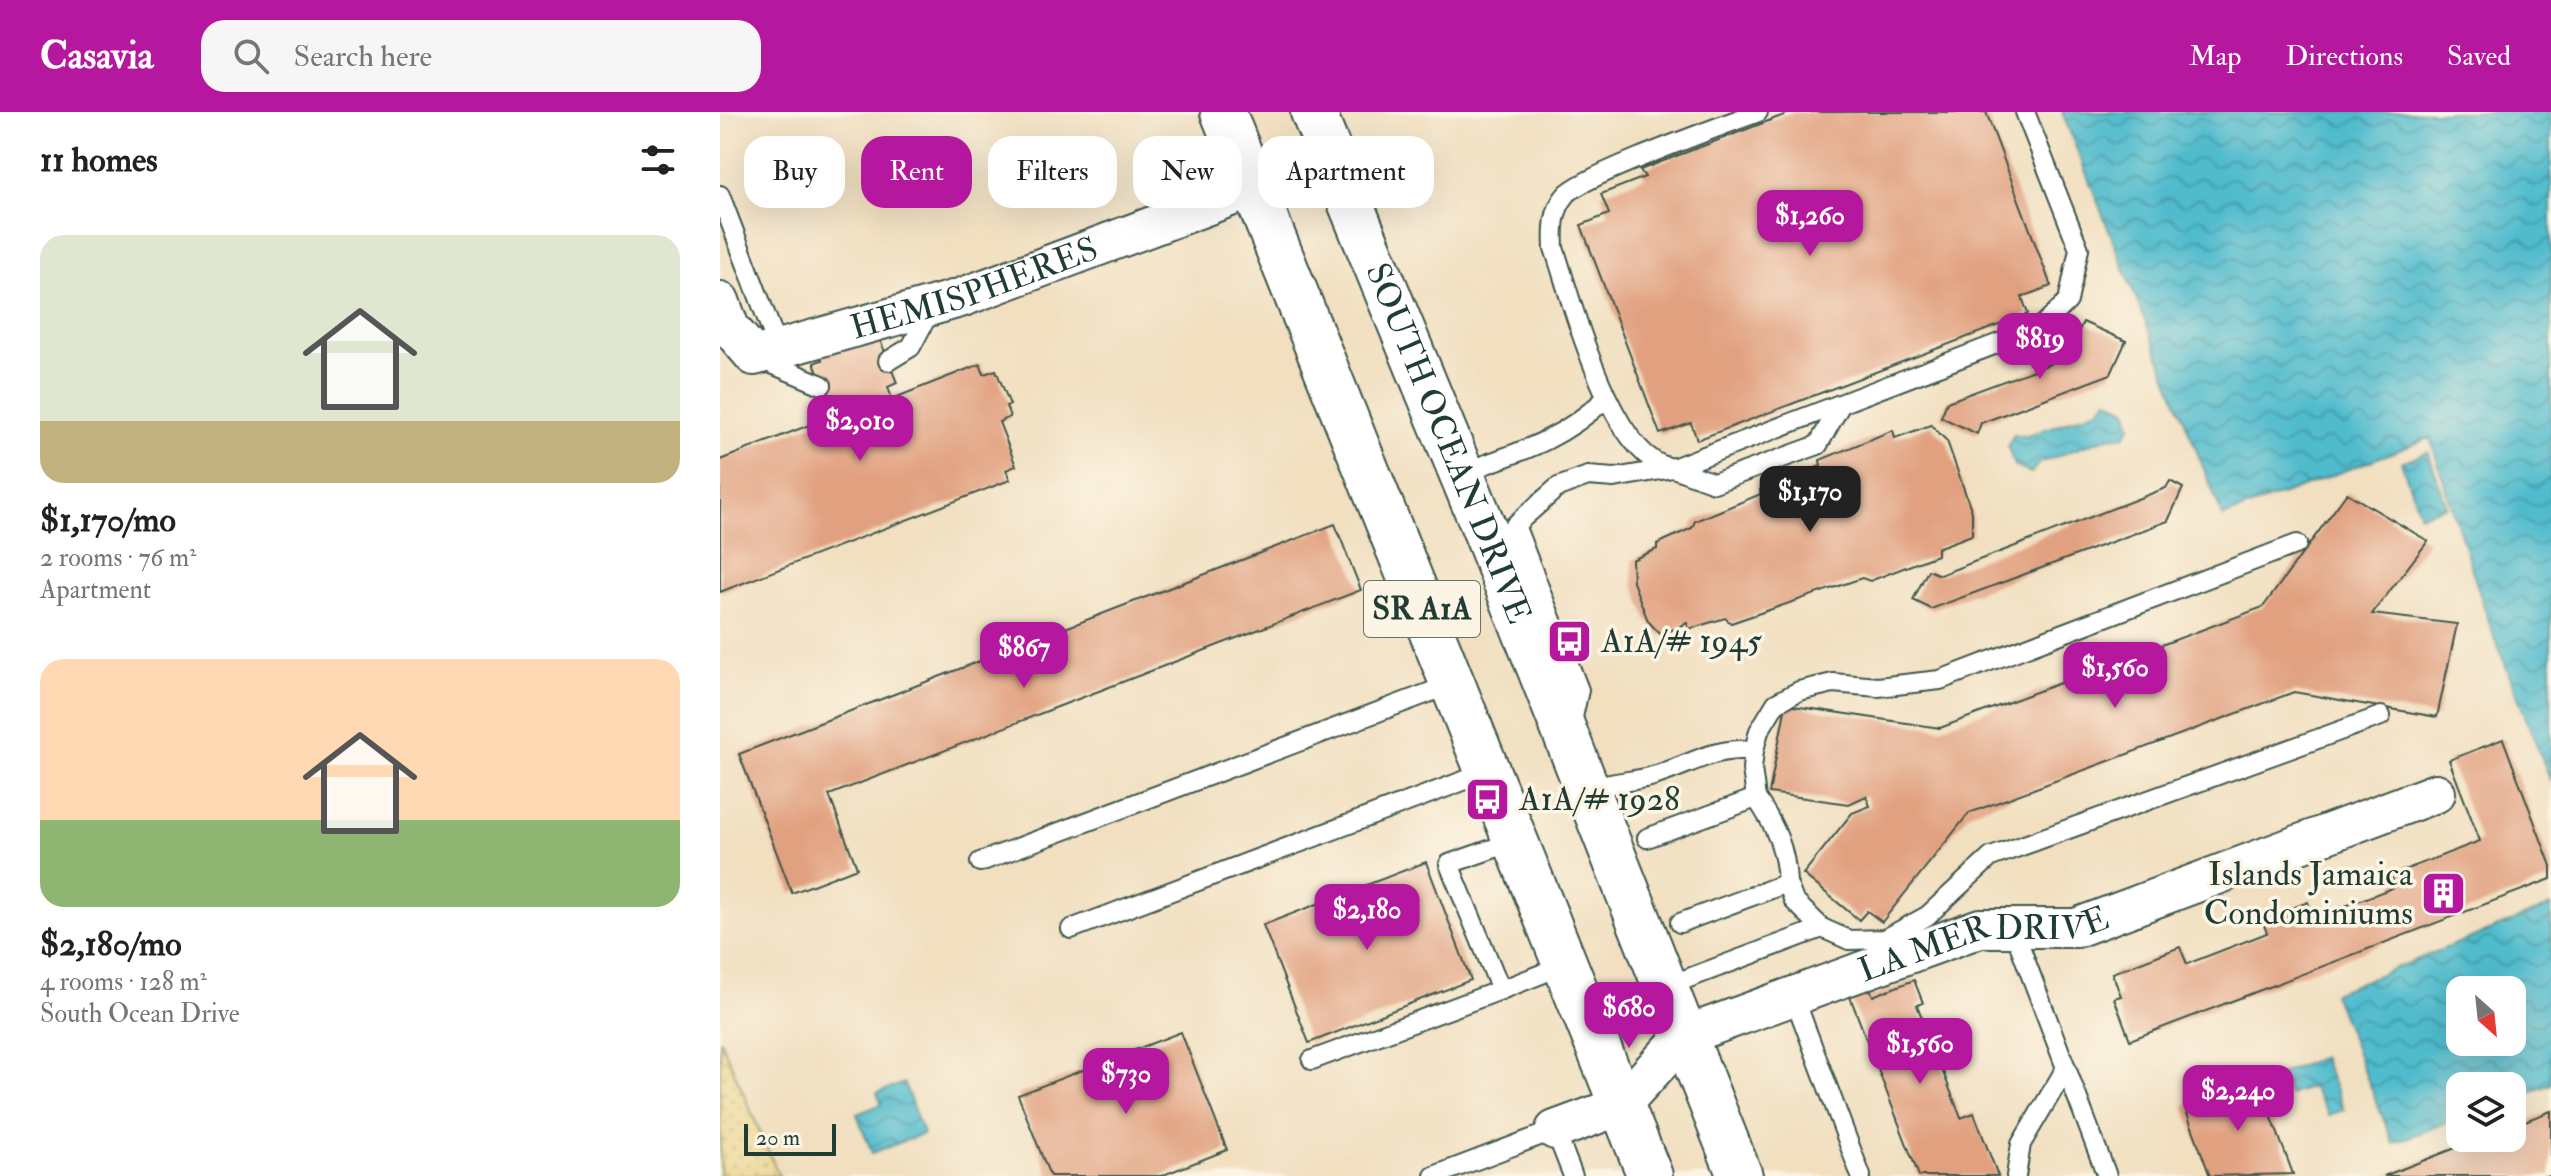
<!DOCTYPE html>
<html lang="en">
<head>
<meta charset="utf-8">
<style>
  :root { --surface:#fff; --page:#f6f6f6; --text:#222; --muted:#767676; --accent:#b5179e }
  body { margin:0; font-family:"IM FELL Double Pica",serif; background:var(--page); color:var(--text); height:100vh; display:flex; flex-direction:column; font-size:30px; white-space:nowrap }
  * { box-sizing:border-box; margin:0 }
  p { font-size:26px; color:var(--muted) }
  .icon { flex:none; width:44px; height:44px; fill:none; stroke:currentColor; stroke-width:2; stroke-linecap:round; stroke-linejoin:round }
  .map { position:relative; flex:1; overflow:hidden }
  .sheet { display:flex; flex-direction:column; background:var(--surface); width:720px }
  .sheet>* { flex:none }
  .guide { position:absolute; left:24px; top:24px; width:760px; height:72px; display:flex; gap:16px }
  .needle { width:52px; rotate:153deg }
  .controls { position:absolute; left:1726px; top:864px; display:grid; gap:16px }
  .controls a { display:grid; place-items:center; width:80px; height:80px; border-radius:16px; background:var(--surface); box-shadow:0 8px 32px #0002; font-size:40px }
  .scale { position:absolute; left:24px; bottom:20px; width:92px; box-sizing:border-box; padding-left:8px; border:4px solid #1f3d34; border-top:0; font-size:22px; line-height:28px; white-space:nowrap; color:#1f3d34; -webkit-text-stroke:6px #fcf5e5; paint-order:stroke }
  .price { position:absolute; translate:-50% -68px; padding:0 18px; border-radius:16px; background:var(--accent); color:#fff; font-size:26px; line-height:52px; filter:drop-shadow(0 2px 4px #0008) }
  .price::after { content:''; position:absolute; left:50%; top:48px; width:24px; height:18px; margin-left:-12px; background:inherit; clip-path:polygon(0 0,100% 0,50% 100%) }
  .price.active { background:#222; color:#fff }
  ul { padding:0; list-style:none }
  li { display:grid; align-content:center; gap:16px; height:424px; padding:0 40px }
  li span { display:grid; place-items:center; height:248px; border-radius:24px; color:#555 }
  li>.icon { margin-inline-start:auto }
  span .icon { width:144px; height:144px; fill:#fffc; stroke-width:1 }
  li b { font-size:34px }
  h2 { display:flex; justify-content:space-between; align-items:center; height:96px; padding:0 40px; font-size:34px }
  .pill { padding:0 28px; border-radius:24px; background:var(--surface); box-shadow:0 8px 32px #0002; font-size:28px; line-height:72px }
  .pill.active { background:var(--accent); color:#fff }
  header { display:flex; align-items:center; gap:48px; box-sizing:border-box; height:112px; padding:0 40px; background:var(--accent); color:#fff }
  header strong { font-size:38px }
  nav { display:flex; gap:44px; margin-inline-start:auto; font-size:28px }
  .search { width:560px; height:72px; background:var(--page); display:flex; align-items:center; gap:20px; box-sizing:border-box; padding:0 28px; border-radius:24px; color:var(--muted); font-size:30px }
  main { display:flex; flex:1; min-height:0 }
  .map>svg:first-child { display:block }
  .sand { fill:url(#sand-dots); stroke:#868c69; stroke-width:2 }
  .water { fill:url(#water-waves); stroke:#387c80; stroke-width:2; fill-rule:evenodd }
  .building { fill:#e1a180 }
  .lines { fill:none; stroke-linecap:round; stroke-linejoin:round }
  .lane-casing { stroke:#3e5549; stroke-width:22 }
  .street-casing { stroke:#3e5549; stroke-width:42 }
  .primary-casing { stroke:#3e5549; stroke-width:48 }
  .lane { stroke:#fff; stroke-width:18 }
  .street { stroke:#fff; stroke-width:38 }
  .primary { stroke:#fff; stroke-width:44 }
  .labels { text-anchor:middle; dominant-baseline:central; stroke-width:7; stroke-linejoin:round; paint-order:stroke }
  .shield { fill:#fcf5e5; stroke:#617469; stroke-width:2 }
  .shield-label { font-size:32px; font-weight:bold; fill:#1f3d34 }
  .street-label { font-size:34px; fill:#1f3d34; stroke:#fcf5e5 }
  .poi-label { font-size:34px; fill:#1f3d34; stroke:#fcf5e5; text-anchor:start }
</style>
</head>
<body>
<header>
<strong>Casavia</strong>
<div class="search"><svg class="icon" aria-label="search" viewBox="0 0 24 24"><circle cx="10" cy="10" r="6"/><path d="M15 15l6 6"/></svg>Search here</div>
<nav><a>Map</a><a>Directions</a><a>Saved</a></nav>
</header>
<main>
<section class="sheet">
<h2>11 homes<svg class="icon" aria-label="filters" viewBox="0 0 24 24"><path d="M4 7h16M4 17h16"/><circle cx="9" cy="7" r="2"/><circle cx="15" cy="17" r="2"/></svg></h2>
<ul>
<li><span style="background:linear-gradient(#dfe7d0 75%,#c2b280 0)"><svg class="icon" aria-label="home" viewBox="0 0 24 24"><path d="M3 11l9-7 9 7M6 9v11h12V9"/></svg></span><div><b>$1,170/mo</b><p>2 rooms · 76 m²</p><p>Apartment</p></div></li>
<li><span style="background:linear-gradient(#ffd9b3 65%,#8fb573 0)"><svg class="icon" aria-label="home" viewBox="0 0 24 24"><path d="M3 11l9-7 9 7M6 9v11h12V9"/></svg></span><div><b>$2,180/mo</b><p>4 rooms · 128 m²</p><p>South Ocean Drive</p></div></li>
</ul>
</section>
<div class="map">
<svg width="1831" height="1064" viewBox="0 0 1831 1064">
  <defs>
    <pattern id="sand-dots" width="8" height="8" patternUnits="userSpaceOnUse" patternTransform="scale(2)"><rect width="8" height="8" fill="#eeda9e"/><path d="M2 2h.1M6 6h.1" fill="none" stroke="#ccbc89" stroke-width="1.8" stroke-linecap="round"/></pattern>
    <pattern id="water-waves" width="16" height="10" patternUnits="userSpaceOnUse" patternTransform="scale(2)"><rect width="16" height="10" fill="#50bbcd"/><path d="M0 5q4-4 8 0t8 0" fill="none" stroke="#4299a7"/></pattern>
  </defs>
  <rect width="100%" height="100%" fill="#fcf5e5"/>
  <filter id="ink" filterUnits="userSpaceOnUse"><feTurbulence type="fractalNoise" baseFrequency=".0125" numOctaves="2"/><feDisplacementMap in="SourceGraphic" scale="16" xChannelSelector="R" yChannelSelector="G"/><feConvolveMatrix kernelMatrix="1 2 1 2 8 2 1 2 1" color-interpolation-filters="sRGB"/></filter>
  <filter id="wash" filterUnits="userSpaceOnUse"><feTurbulence type="fractalNoise" baseFrequency=".006" numOctaves="4" result="noise"/><feDisplacementMap in="SourceGraphic" scale="32" xChannelSelector="R" yChannelSelector="G"/><feGaussianBlur stdDeviation="1.8" result="paint"/><feColorMatrix in="noise" values="0 0 0 0 0 0 0 0 0 0 0 0 0 0 0 0 0 1.4 0 .05"/><feComposite in="paint" operator="in"/></filter>
  <g filter="url(#wash)">
    <rect width="100%" height="100%" fill="#f1dfc0"/>
    <polygon class="sand" points="0,927 59,1064 0,1064"/>
    <g class="water">
      <polygon points="1342,0 1831,0 1831,670 1769,511 1710,326 1503,405"/>
      <polygon points="1388,287 1408,298 1411,314 1404,325 1391,324 1319,351 1311,361 1294,354 1288,334 1294,322 1307,324 1378,298"/>
      <polygon points="1708,340 1727,394 1700,403 1681,350"/>
      <path d="M 1831,794 L 1831,972 L 1792,987 L 1792,974 L 1740,974 L 1740,1006 L 1673,1031 L 1613,881 ZM 1792,878 L 1792,930 L 1740,930 L 1740,878 Z"/>
      <polygon points="1602,945 1624,998 1609,1003 1592,975 1569,983 1560,962"/>
      <polygon points="184,971 203,1022 152,1041 137,1002 162,992 157,981"/>
    </g>
    <g id="blocks">
      <g class="building">
        <polygon points="1072,0 1266,0 1331,174 1302,185 1308,202 977,328 971,311 940,322 861,113 889,102 881,82 925,65 920,58"/>
        <polygon points="1363,210 1406,229 1391,262 1261,311 1257,322 1221,305 1227,290 1346,246"/>
        <polygon points="149,220 153,230 160,228 177,271 168,275 172,287 260,252 264,262 276,258 290,293 286,294 290,305 279,310 296,354 286,358 290,368 0,480 0,348 120,301 118,295 112,297 94,251 102,248 99,240"/>
        <polygon points="1211,313 1227,329 1252,400 1252,423 1217,436 1217,443 1150,469 1142,466 1011,511 1005,506 969,517 967,511 941,523 928,509 913,470 912,448 937,437 937,432 972,416 975,409 1041,382 1040,378 1101,354 1100,348 1173,318 1175,326"/>
        <polygon points="1450,369 1463,376 1448,409 1211,497 1193,488 1208,458 1220,463 1446,376"/>
        <polygon points="1627,381 1708,429 1652,502 1737,512 1717,605 1574,580 1249,701 1162,810 1147,799 1139,808 1083,762 1132,701 1150,694 1146,684 1129,692 1049,681 1066,593 1220,616 1543,495"/>
        <polygon points="615,412 641,478 109,683 137,756 72,781 19,642"/>
        <polygon points="1783,627 1831,754 1831,767 1410,928 1394,886 1401,884 1392,861 1460,835 1467,852 1547,821 1542,808 1588,790 1594,806 1675,775 1671,763 1760,729 1729,648"/>
        <polygon points="706,750 751,868 589,931 543,813"/>
        <polygon points="1194,868 1203,891 1197,893 1241,1006 1254,1001 1278,1064 1199,1064 1129,882 1149,874 1153,884"/>
        <polygon points="461,920 507,1038 441,1064 330,1064 298,983"/>
        <polygon points="1537,966 1573,1062 1490,1064 1464,993"/>
        <polygon points="1831,999 1831,1064 1664,1064 1761,1026 1792,1026 1792,1014"/>
      </g>
    </g>
  </g>
  <g filter="url(#ink)">
    <use href="#blocks" fill-opacity="0" stroke="#3e5549" stroke-width="2"/>
    <g class="lines">
      <defs>
        <g id="lane">
          <path d="M 1038,0 C 1007,12 861,64 846,83 C 833,98 833,118 834,136 C 852,188 891,349 953,356 L 1321,215 L 1348,189 L 1359,137 L 1305,0"/>
          <polyline points="0,83 59,238"/>
          <polyline points="40,247 102,273"/>
          <polyline points="168,249 191,235 211,197"/>
          <path d="M 741,361 C 799,340 839,330 885,287"/>
          <polyline points="851,614 859,578 795,413 838,375 868,364 894,366 953,356 994,371 1098,333 1121,292"/>
          <path d="M 868,678 C 889,670 909,670 930,665 C 972,653 988,636 1034,638"/>
          <polyline points="1036,686 1032,657 1034,638 1039,619 1056,591 1079,579 1113,571 1158,575 1220,568 1577,432"/>
          <path d="M 927,726 L 1036,686 C 1055,713 1066,738 1067,771"/>
          <polyline points="795,729 729,752 781,878 844,853"/>
          <polyline points="260,750 732,572"/>
          <polyline points="960,811 1067,771 1074,789 1102,816 1129,828 1165,827 1207,804 1271,745 1661,604"/>
          <polyline points="1293,816 1387,1064"/>
          <polyline points="351,817 767,660"/>
          <polyline points="945,875 1102,816"/>
          <polyline points="1074,885 1141,1064"/>
          <polyline points="592,948 781,878"/>
          <polyline points="714,1064 835,1018 853,1064"/>
          <polyline points="1296,1064 1301,1032 1346,956"/>
        </g>
        <g id="street">
          <path id="s1" d="M 0,189 L 10,216 L 34,244 L 240,186 L 534,76"/>
          <path id="s2" d="M 835,1018 L 900,994 L 964,924 L 1260,816 L 1356,816 L 1716,681"/>
        </g>
        <g id="primary">
          <polyline points="503,0 930,1064"/>
          <path id="s3" d="M 593,0 L 766,421 L 1020,1064"/>
        </g>
      </defs>
      <use href="#lane" class="lane-casing"/>
      <use href="#street" class="street-casing"/>
      <use href="#primary" class="primary-casing"/>
      <use href="#lane" class="lane"/>
      <use href="#street" class="street"/>
      <use href="#primary" class="primary"/>
    </g>
  </g>
  <defs>
    <symbol id="bus-square" viewBox="-11 -11 22 22"><rect x="-9" y="-9" width="18" height="18" rx="4" fill="#b5179e" stroke="#fcf5e5"/><path d="M-5-6H5V4H4V6H2V4H-2V6H-4V4H-5ZM-3.5-4V0h7V-4ZM-3.5 1.2v1.5H-2V1.2ZM2 1.2v1.5H3.5V1.2Z" fill="#fff"/></symbol>
    <symbol id="building-square" viewBox="-11 -11 22 22"><rect x="-9" y="-9" width="18" height="18" rx="4" fill="#b5179e" stroke="#fcf5e5"/><path d="M-4-6H4V6H1V3H-1V6H-4ZM-2.5-4.3h1.7v1.8h-1.7ZM.8-4.3h1.7v1.8H.8ZM-2.5-1h1.7V.8h-1.7ZM.8-1h1.7V.8H.8Z" fill="#fff"/></symbol>
  </defs>
  <g fill-rule="evenodd">
    <use href="#bus-square" x="824" y="504" width="51" height="51"/>
    <use href="#bus-square" x="742" y="662" width="51" height="51"/>
    <use href="#building-square" x="1698" y="756" width="51" height="51"/>
  </g>
  <g class="labels">
    <rect class="shield" x="644" y="469" width="116" height="56" rx="6"/>
    <g class="shield-label">
      <text x="702" y="497">SR A1A</text>
    </g>
    <g class="street-label">
      <text stroke="none"><textPath href="#s1" startOffset="296">HEMISPHERES</textPath></text>
      <text stroke="none"><textPath href="#s3" startOffset="358">SOUTH OCEAN DRIVE</textPath></text>
      <text stroke="none"><textPath href="#s2" startOffset="480">LA MER DRIVE</textPath></text>
    </g>
    <g class="poi-label">
      <text x="881" y="529">A1A/# 1945</text>
      <text x="799" y="687">A1A/# 1928</text>
      <text x="1693" y="762" text-anchor="end">Islands Jamaica<tspan x="1693" dy="39">Condominiums</tspan></text>
    </g>
  </g>
</svg>
<div class="controls">
<a><svg class="needle" viewBox="-14 -14 28 28"><path d="M0-13l5 13h-10z" fill="#e53935"/><path d="M0 13l5-13h-10z" fill="#767676"/></svg></a>
<a><svg class="icon" aria-label="layers" viewBox="0 0 24 24"><path d="M12 4l9 5-9 5-9-5zM3 14l9 5 9-5"/></svg></a>
</div>
<div class="scale">20 m</div>
<b class="price" style="left:1090px;top:146px">$1,260</b>
<b class="price" style="left:1320px;top:269px">$819</b>
<b class="price" style="left:140px;top:351px">$2,010</b>
<b class="price active" style="left:1090px;top:422px">$1,170</b>
<b class="price" style="left:304px;top:578px">$867</b>
<b class="price" style="left:1395px;top:598px">$1,560</b>
<b class="price" style="left:647px;top:840px">$2,180</b>
<b class="price" style="left:909px;top:938px">$680</b>
<b class="price" style="left:1200px;top:974px">$1,560</b>
<b class="price" style="left:406px;top:1004px">$730</b>
<b class="price" style="left:1518px;top:1021px">$2,240</b>
<div class="guide">
<a class="pill">Buy</a>
<a class="pill active">Rent</a>
<a class="pill">Filters</a>
<a class="pill">New</a>
<a class="pill">Apartment</a>
</div>
</div>
</main>
</body>
</html>
